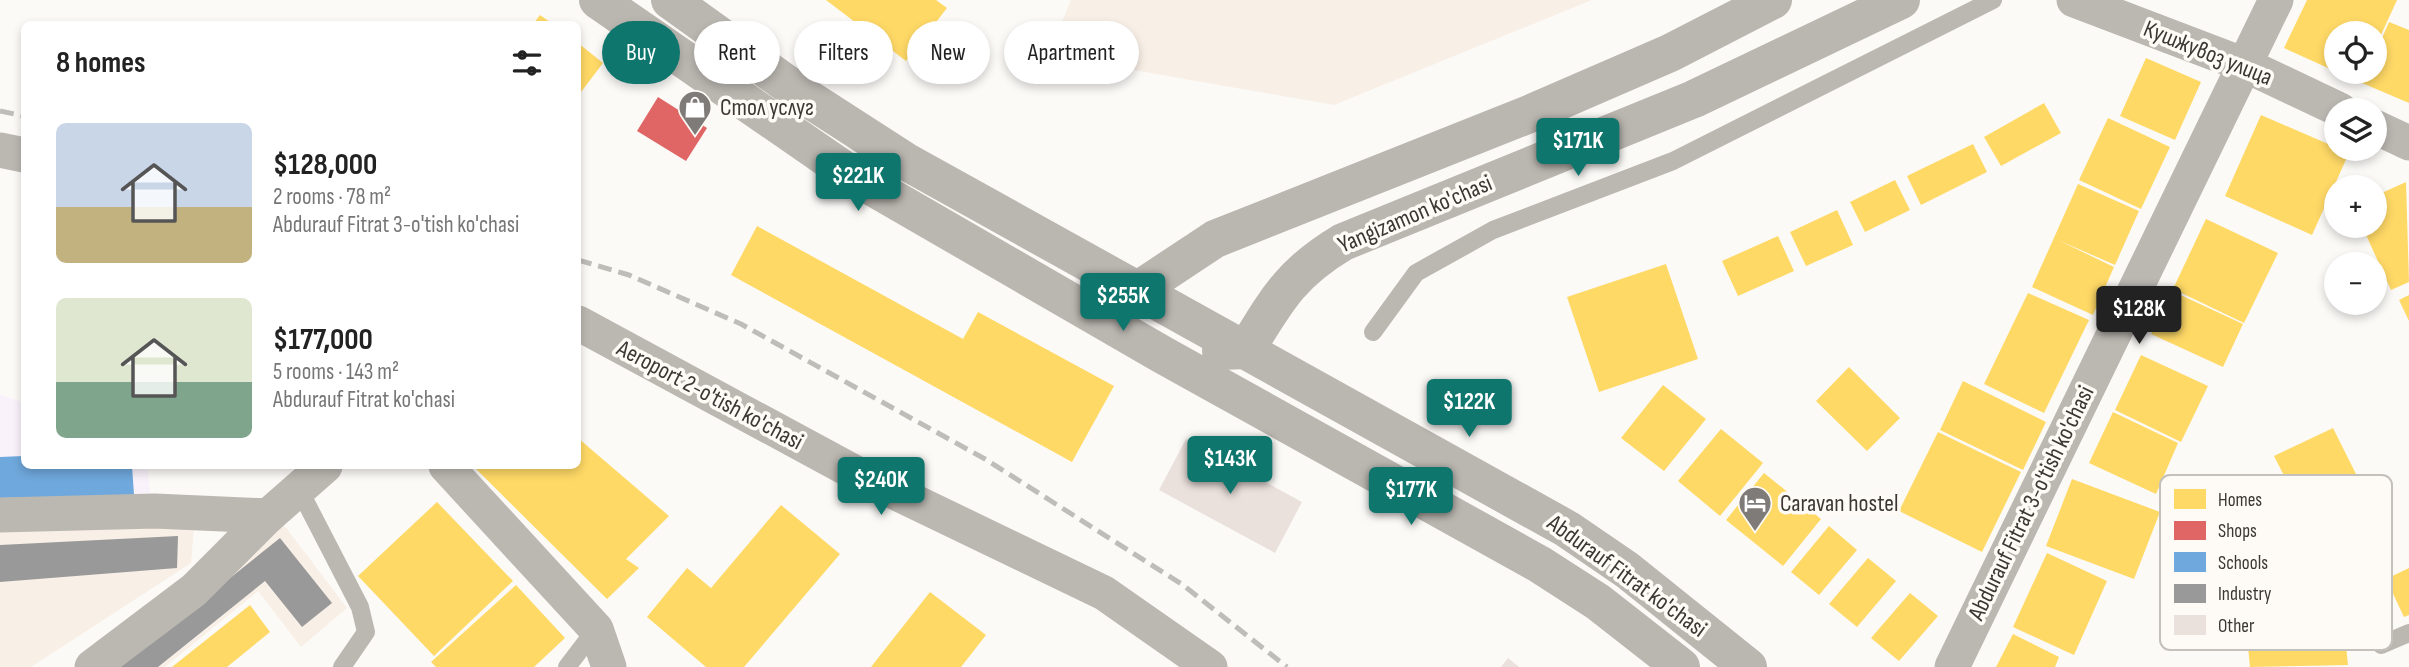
<!DOCTYPE html>
<html lang="en">
<head>
<meta charset="utf-8">
<style>
  :root { --surface:#fff; --page:#f2f2f2; --text:#222; --muted:#767676; --accent:#0f766e }
  body { margin:0; font-family:"Sofia Sans Condensed",sans-serif; background:var(--page); color:var(--text); height:100vh; display:flex; flex-direction:column; font-size:26px; white-space:nowrap }
  * { box-sizing:border-box; margin:0 }
  p { font-size:23px; color:var(--muted) }
  .icon { flex:none; width:38px; height:38px; fill:none; stroke:currentColor; stroke-width:2; stroke-linecap:round; stroke-linejoin:round }
  .map { position:relative; flex:1; overflow:hidden }
  .panel { position:absolute; left:21px; top:21px; width:560px; height:448px; display:flex; flex-direction:column; background:var(--surface); border-radius:10px; box-shadow:0 4px 10px #0003 }
  .panel>* { flex:none }
  .guide { position:absolute; left:602px; top:21px; width:665px; height:63px; display:flex; gap:14px }
  .tools { position:absolute; left:2324px; top:21px; display:grid; gap:14px }
  .tools a { display:grid; place-items:center; width:63px; height:63px; border-radius:50%; background:var(--surface); box-shadow:0 4px 10px #0003; font-size:35px }
  .price { position:absolute; translate:-50% -60px; padding:0 16px; border-radius:7px; background:var(--accent); color:#fff; font-size:23px; line-height:46px; filter:drop-shadow(0 2px 4px #0008) }
  .price::after { content:''; position:absolute; left:50%; top:42px; width:21px; height:16px; margin-left:-10px; background:inherit; clip-path:polygon(0 0,100% 0,50% 100%) }
  .price.active { background:#222; color:#fff }
  ul { padding:0; list-style:none }
  li { display:flex; align-items:center; gap:21px; height:175px; padding:0 35px }
  li span { display:grid; place-items:center; flex:none; width:196px; height:140px; border-radius:10px; color:#555 }
  li>.icon { margin-inline-start:auto }
  span .icon { width:84px; height:84px; fill:#fffc; stroke-width:1 }
  li b { font-size:30px }
  h2 { display:flex; justify-content:space-between; align-items:center; height:84px; padding:0 35px; font-size:30px }
  .chip { padding:0 24px; border-radius:32px; background:var(--surface); box-shadow:0 4px 10px #0003; font-size:24px; line-height:63px }
  .chip.active { background:var(--accent); color:#fff }
  .map>svg:first-child { display:block }
  .built { fill:#f8efe6 }
  .education { fill:#faf2fb }
  .homes { fill:#ffd966 }
  .shops { fill:#e06666 }
  .schools { fill:#6fa8dc }
  .industry { fill:#999 }
  .building { fill:#eae0dc }
  .lines { fill:none; stroke-linecap:round; stroke-linejoin:round }
  .service { stroke:#bbb7b1; stroke-width:18 }
  .minor { stroke:#bbb7b1; stroke-width:35 }
  .secondary { stroke:#bab6b0; stroke-width:38 }
  .rail { stroke:#bfbdb8; stroke-width:5; stroke-dasharray:14 7; stroke-linecap:butt }
  .labels { text-anchor:middle; dominant-baseline:central; stroke-width:7; stroke-linejoin:round; paint-order:stroke }
  .street-label { font-size:24px; fill:#3c3733; stroke:#fefaf5 }
  .poi-label { font-size:24px; fill:#3c3733; stroke:#fefaf5; text-anchor:start }
  .key { fill:#fefaf5; stroke:#c4c0bb; stroke-width:2 }
  .key-label { font-size:19px; fill:#3c3733 }
</style>
</head>
<body>
<div class="map">
<svg width="2409" height="667" viewBox="0 0 2409 667">
  <rect width="100%" height="100%" fill="#fcfaf7"/>
  <g class="built">
    <polygon points="1071,0 1592,0 1334,105 1048,55"/>
    <polygon points="284,525 347,608 301,647 258,591 165,667 106,667"/>
    <polygon points="194,526 191,563 31,667 0,667 0,529"/>
  </g>
  <polygon class="education" points="0,394 24,403 24,466 147,466 151,496 0,511"/>
  <g class="homes">
    <polygon points="826,0 936,0 947,8 906,61"/>
    <polygon points="2307,0 2397,0 2375,48 2375,33 2336,33 2336,72 2364,72 2359,82 2284,48"/>
    <polygon points="540,15 553,24 533,24"/>
    <polygon points="2389,22 2409,30 2409,103 2362,83 2367,72 2375,72 2375,54"/>
    <polygon points="578,43 603,63 578,96"/>
    <polygon points="2146,58 2201,82 2175,140 2120,116"/>
    <polygon points="2044,103 2061,133 2001,166 1984,137"/>
    <polygon points="2261,115 2349,153 2312,235 2225,196"/>
    <polygon points="2108,118 2170,147 2141,209 2079,180"/>
    <polygon points="1973,144 1987,172 1921,205 1907,176"/>
    <polygon points="1895,180 1910,210 1865,232 1850,202"/>
    <polygon points="2406,182 2409,282 2391,290 2362,226 2375,226 2375,196"/>
    <polygon points="2078,184 2139,211 2115,265 2058,240 2114,267 2093,315 2032,287"/>
    <polygon points="1837,210 1853,245 1806,266 1790,232"/>
    <polygon points="2206,219 2278,253 2244,323 2173,289"/>
    <polygon points="757,226 963,339 978,312 1114,386 1072,462 731,275"/>
    <polygon points="1778,236 1794,271 1738,296 1722,261"/>
    <polygon points="1666,264 1698,359 1599,392 1567,297"/>
    <polygon points="2172,291 2243,324 2223,367 2151,334"/>
    <polygon points="2028,293 2089,320 2044,413 1984,384"/>
    <polygon points="2409,295 2409,321 2399,300"/>
    <polygon points="2141,355 2208,386 2181,442 2115,410"/>
    <polygon points="1849,367 1900,418 1867,451 1816,401"/>
    <polygon points="1963,381 2046,422 2023,470 1940,430"/>
    <polygon points="1663,385 1706,419 1664,471 1621,438"/>
    <polygon points="2113,412 2178,443 2156,494 2089,463"/>
    <polygon points="2333,428 2360,482 2302,511 2274,456"/>
    <polygon points="1721,429 1763,463 1720,516 1678,481"/>
    <polygon points="1938,432 2021,472 1982,552 1899,511"/>
    <polygon points="578,438 669,516 626,559 639,568 607,599 473,466 578,466"/>
    <polygon points="1764,473 1821,519 1783,566 1726,520"/>
    <polygon points="2072,479 2160,512 2134,579 2046,546"/>
    <polygon points="437,502 513,581 434,656 358,576"/>
    <polygon points="781,505 840,554 744,667 706,667 647,617 687,568 711,588"/>
    <polygon points="1829,526 1857,550 1819,595 1791,572"/>
    <polygon points="2047,553 2107,581 2074,655 2013,627"/>
    <polygon points="1868,558 1896,581 1857,627 1829,604"/>
    <polygon points="2409,568 2409,615 2404,617 2386,579"/>
    <polygon points="516,585 565,638 534,667 436,667 431,662"/>
    <polygon points="930,592 986,635 961,667 871,667"/>
    <polygon points="1910,593 1938,616 1899,661 1871,638"/>
    <polygon points="250,605 270,632 227,667 172,667"/>
    <polygon points="2343,616 2348,665 2250,667 2246,627"/>
    <polygon points="2013,634 2059,657 2055,667 1996,667"/>
  </g>
  <polygon class="shops" points="658,97 707,128 686,161 637,131"/>
  <polygon class="schools" points="24,456 24,466 132,466 134,495 0,498 0,457"/>
  <g class="industry">
    <polygon points="178,536 177,568 0,582 0,545"/>
    <polygon points="280,538 332,603 302,627 265,581 158,667 119,667"/>
  </g>
  <g class="building">
    <polygon points="1186,439 1302,502 1275,553 1159,490"/>
    <polygon points="1508,658 1519,667 1501,667"/>
  </g>
  <g class="lines">
    <g class="service">
      <polyline points="1373,332 1416,273 1493,230 1673,161 1993,0"/>
      <polyline points="299,489 360,607 366,632 342,667"/>
      <polyline points="2381,645 2409,633"/>
      <polyline points="567,667 596,629"/>
    </g>
    <g class="minor">
      <polyline points="2074,0 2245,65 2340,110"/>
      <polyline points="2375,127 2409,143"/>
      <polyline points="0,150 24,155"/>
      <polyline points="578,323 861,476 1104,593 1210,667"/>
      <polyline points="446,466 596,629 609,667"/>
      <polyline points="0,515 155,511 268,516 325,466"/>
      <polyline points="92,667 194,590 268,516"/>
      <polyline points="1952,667 2276,0"/>
    </g>
    <g class="secondary">
      <polyline points="598,0 850,174 1163,355 1539,564 1598,602 1681,667"/>
      <polyline points="670,0 798,92 905,161 1567,529 1627,570 1748,667"/>
      <polyline points="1138,290 1215,239 1527,115 1670,53 1773,0"/>
      <path d="M 1221,351 L 1246,350 C 1277,299 1291,273 1343,242 L 1694,99 L 1901,0"/>
    </g>
    <g class="rail">
      <polyline points="0,111 24,116"/>
      <polyline points="578,260 629,275 741,324 985,459 1183,585 1287,667"/>
    </g>
  </g>
  <defs>
    <symbol id="shop-pin" viewBox="-11 -11 22 30"><path d="M0 17L-7.5 6A9.5 9.5 0 1 1 7.5 6Z" fill="#7f7b78" stroke="#fefaf5"/><path d="M-5-2.5h2.3a2.7 3.5 0 0 1 5.4 0H5L5.5 6h-11ZM-1.5-2.5h3a1.5 2.3 0 0 0-3 0Z" fill="#fff"/></symbol>
    <symbol id="hotel-pin" viewBox="-11 -11 22 30"><path d="M0 17L-7.5 6A9.5 9.5 0 1 1 7.5 6Z" fill="#7f7b78" stroke="#fefaf5"/><path d="M-6-4.5h1.5V1H6V5H4.5V3h-9V5H-6ZM-4 0a1.8 1.8 0 1 1 3.6 0ZM.5 0V-2.5h3Q6-2.5 6 0Z" fill="#fff"/></symbol>
  </defs>
  <g fill-rule="evenodd">
    <use href="#shop-pin" x="676" y="88" width="38" height="52"/>
    <use href="#hotel-pin" x="1736" y="484" width="38" height="52"/>
  </g>
  <g class="labels">
    <g class="street-label">
      <text transform="translate(2208 53) rotate(22)">Кушжувоз улица</text>
      <text transform="translate(1415 214) rotate(-23)">Yangizamon ko'chasi</text>
      <text transform="translate(710 395) rotate(28)">Aeroport 2-o'tish ko'chasi</text>
      <text transform="translate(2031 503) rotate(-64)">Abdurauf Fitrat 3-o'tish ko'chasi</text>
      <text transform="translate(1627 576) rotate(36)">Abdurauf Fitrat ko'chasi</text>
    </g>
    <g class="poi-label">
      <text x="720" y="107">Стол услуг</text>
      <text x="1780" y="503">Caravan hostel</text>
    </g>
  </g>
  <rect x="2160" y="475" width="232" height="175" rx="10" class="key"/>
  <rect x="2174" y="489" width="32" height="20" fill="#ffd966"/>
  <rect x="2174" y="521" width="32" height="19" fill="#e06666"/>
  <rect x="2174" y="552" width="32" height="20" fill="#6fa8dc"/>
  <rect x="2174" y="584" width="32" height="19" fill="#999"/>
  <rect x="2174" y="615" width="32" height="20" fill="#eae0dc"/>
  <g class="key-label">
    <text x="2218" y="506">Homes</text>
    <text x="2218" y="537">Shops</text>
    <text x="2218" y="569">Schools</text>
    <text x="2218" y="600">Industry</text>
    <text x="2218" y="632">Other</text>
  </g>
</svg>
<div class="tools">
<a><svg class="icon" aria-label="locate" viewBox="0 0 24 24"><circle cx="12" cy="12" r="6"/><path d="M12 2v4M12 18v4M2 12h4M18 12h4"/></svg></a>
<a><svg class="icon" aria-label="layers" viewBox="0 0 24 24"><path d="M12 4l9 5-9 5-9-5zM3 14l9 5 9-5"/></svg></a>
<a>+</a>
<a>−</a>
</div>
<b class="price" style="left:1578px;top:178px">$171K</b>
<b class="price" style="left:858px;top:213px">$221K</b>
<b class="price" style="left:1123px;top:333px">$255K</b>
<b class="price active" style="left:2139px;top:346px">$128K</b>
<b class="price" style="left:1469px;top:439px">$122K</b>
<b class="price" style="left:1230px;top:496px">$143K</b>
<b class="price" style="left:881px;top:517px">$240K</b>
<b class="price" style="left:1411px;top:527px">$177K</b>
<div class="guide">
<a class="chip active">Buy</a>
<a class="chip">Rent</a>
<a class="chip">Filters</a>
<a class="chip">New</a>
<a class="chip">Apartment</a>
</div>
<section class="panel">
<h2>8 homes<svg class="icon" aria-label="filters" viewBox="0 0 24 24"><path d="M4 7h16M4 17h16"/><circle cx="9" cy="7" r="2"/><circle cx="15" cy="17" r="2"/></svg></h2>
<ul>
<li><span style="background:linear-gradient(#c9d6e8 60%,#c2b280 0)"><svg class="icon" aria-label="home" viewBox="0 0 24 24"><path d="M3 11l9-7 9 7M6 9v11h12V9"/></svg></span><div><b>$128,000</b><p>2 rooms · 78 m²</p><p>Abdurauf Fitrat 3-o'tish ko'chasi</p></div></li>
<li><span style="background:linear-gradient(#dfe7d0 60%,#7fa58c 0)"><svg class="icon" aria-label="home" viewBox="0 0 24 24"><path d="M3 11l9-7 9 7M6 9v11h12V9"/></svg></span><div><b>$177,000</b><p>5 rooms · 143 m²</p><p>Abdurauf Fitrat ko'chasi</p></div></li>
</ul>
</section>
</div>
</body>
</html>
